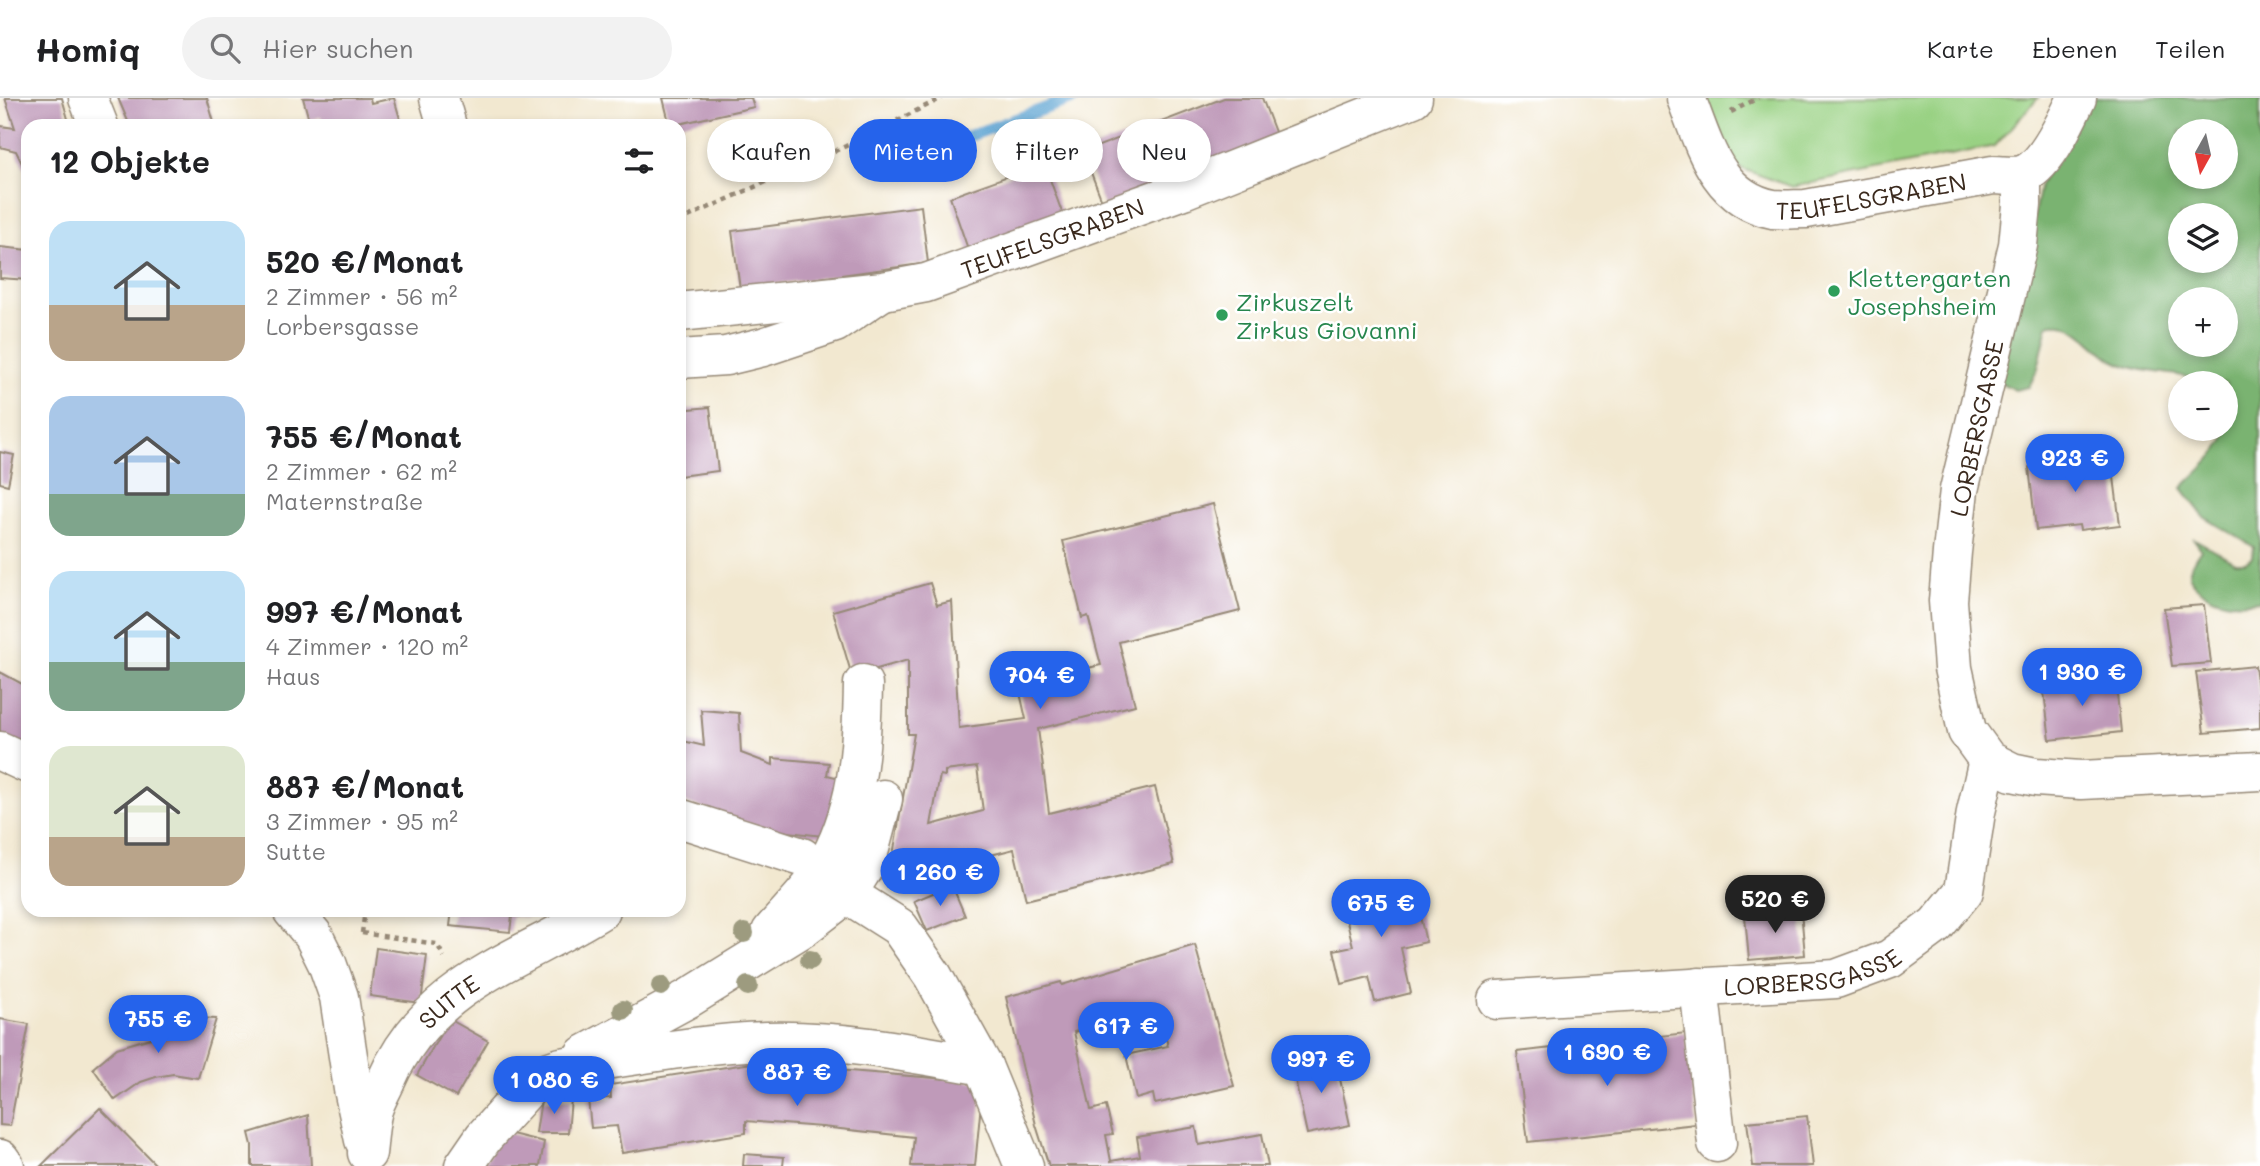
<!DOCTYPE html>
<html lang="de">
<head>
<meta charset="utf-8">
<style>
  :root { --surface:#fff; --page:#f2f2f2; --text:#202124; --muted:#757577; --line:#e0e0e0; --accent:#2563eb }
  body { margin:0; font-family:Mali,sans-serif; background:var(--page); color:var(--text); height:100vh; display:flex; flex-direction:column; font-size:26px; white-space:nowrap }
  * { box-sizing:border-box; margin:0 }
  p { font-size:23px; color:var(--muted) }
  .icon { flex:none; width:38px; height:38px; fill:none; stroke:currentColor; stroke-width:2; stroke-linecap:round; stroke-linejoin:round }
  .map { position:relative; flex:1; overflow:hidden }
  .sheet { position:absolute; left:21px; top:21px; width:665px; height:798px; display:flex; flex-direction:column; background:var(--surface); border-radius:21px; box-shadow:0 4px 10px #0003 }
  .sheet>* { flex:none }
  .top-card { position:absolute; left:707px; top:21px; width:665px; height:63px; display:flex; gap:14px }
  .needle { width:46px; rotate:188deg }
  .controls { position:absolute; left:2168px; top:21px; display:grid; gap:14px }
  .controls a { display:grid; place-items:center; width:70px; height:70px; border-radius:50%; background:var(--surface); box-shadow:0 4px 10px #0003; font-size:35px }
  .price { position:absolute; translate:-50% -60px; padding:0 16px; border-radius:24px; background:var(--accent); color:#fff; font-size:23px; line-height:46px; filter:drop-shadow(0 2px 4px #0008) }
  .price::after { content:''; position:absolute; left:50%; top:42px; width:21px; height:16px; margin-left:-10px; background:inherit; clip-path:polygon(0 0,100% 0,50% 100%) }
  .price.active { background:#222; color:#fff }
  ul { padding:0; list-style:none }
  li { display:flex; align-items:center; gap:21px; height:175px; padding:0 28px }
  li span { display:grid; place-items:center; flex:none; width:196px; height:140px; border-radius:21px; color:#555 }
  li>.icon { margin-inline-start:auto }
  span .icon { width:84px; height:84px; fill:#fffc; stroke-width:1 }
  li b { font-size:30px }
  h2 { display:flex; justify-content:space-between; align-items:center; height:84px; padding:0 28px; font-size:30px }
  .chip { padding:0 24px; border-radius:32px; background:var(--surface); box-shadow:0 4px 10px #0003; font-size:24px; line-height:63px }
  .chip.active { background:var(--accent); color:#fff }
  header { display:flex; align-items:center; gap:42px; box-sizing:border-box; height:98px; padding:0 35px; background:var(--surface); border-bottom:2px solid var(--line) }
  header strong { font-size:33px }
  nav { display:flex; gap:38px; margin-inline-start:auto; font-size:24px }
  .search { width:490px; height:63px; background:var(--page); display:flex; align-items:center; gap:18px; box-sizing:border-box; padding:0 24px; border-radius:38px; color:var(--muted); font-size:26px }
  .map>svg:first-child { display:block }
  .green { fill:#99d183; stroke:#6a7e50; stroke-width:2 }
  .forest { fill:#7ab371; stroke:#5a6e48; stroke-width:2; fill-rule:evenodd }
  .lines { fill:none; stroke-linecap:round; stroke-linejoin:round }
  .stream { stroke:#59a1d0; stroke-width:12 }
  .building { fill:#bf9ab9; fill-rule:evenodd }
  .minor-casing { stroke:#968977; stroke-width:41 }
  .path { stroke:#968977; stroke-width:4.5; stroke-dasharray:5 5; stroke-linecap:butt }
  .minor { stroke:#fff; stroke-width:38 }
  .tree { fill:#9d9b7f }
  .leisure-dot { fill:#2e9e5b; stroke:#fff; stroke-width:2.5 }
  .labels { text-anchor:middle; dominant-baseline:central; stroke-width:5; stroke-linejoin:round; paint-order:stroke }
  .street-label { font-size:24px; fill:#3b2a1e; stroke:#fff }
  .leisure-label { font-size:24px; fill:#27864d; stroke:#fff; text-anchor:start }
</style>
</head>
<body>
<header>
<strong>Homiq</strong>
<div class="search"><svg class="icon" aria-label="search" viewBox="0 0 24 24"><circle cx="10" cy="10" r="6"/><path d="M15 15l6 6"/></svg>Hier suchen</div>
<nav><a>Karte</a><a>Ebenen</a><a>Teilen</a></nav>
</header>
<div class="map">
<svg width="2260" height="1068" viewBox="0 0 2260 1068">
  <rect width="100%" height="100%" fill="#fff"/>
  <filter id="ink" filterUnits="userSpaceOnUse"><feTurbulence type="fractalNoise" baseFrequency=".0143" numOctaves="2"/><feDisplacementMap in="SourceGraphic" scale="14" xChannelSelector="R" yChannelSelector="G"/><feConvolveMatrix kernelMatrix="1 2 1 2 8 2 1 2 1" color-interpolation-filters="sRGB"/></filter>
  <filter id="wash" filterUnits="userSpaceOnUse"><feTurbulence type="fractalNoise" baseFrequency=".00686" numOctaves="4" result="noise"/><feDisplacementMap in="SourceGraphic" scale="28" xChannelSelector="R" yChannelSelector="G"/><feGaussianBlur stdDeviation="1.57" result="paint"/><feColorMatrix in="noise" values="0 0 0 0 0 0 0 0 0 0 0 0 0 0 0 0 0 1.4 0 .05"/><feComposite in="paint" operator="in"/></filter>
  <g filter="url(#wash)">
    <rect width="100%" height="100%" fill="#f2e8d0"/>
    <polygon class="green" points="1705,0 2038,0 1995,48 1792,89 1726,65"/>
    <path class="forest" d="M 2083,0 L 2260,0 L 2260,503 C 2237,506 2216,506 2197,489 C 2193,485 2189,482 2189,476 C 2190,467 2196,458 2201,451 L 2193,440 L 2235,464 L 2245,464 L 2253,459 L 2254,449 L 2204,419 L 2182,390 C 2200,371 2231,348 2231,318 C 2231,306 2226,298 2226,285 C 2208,285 2195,280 2177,277 C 2155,273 2133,273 2113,262 C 2093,250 2075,219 2048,227 L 2038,270 L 2029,289 L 2015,292 L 1999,284 L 2040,87 ZM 2180,33 L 2226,33 L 2226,79 L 2180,79 ZM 2180,117 L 2226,117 L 2226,163 L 2180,163 ZM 2180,201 L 2226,201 L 2226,247 L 2180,247 Z"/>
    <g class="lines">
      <polyline class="stream" points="914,58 1074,0"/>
    </g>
    <g id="blocks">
      <g class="building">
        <polygon points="5,0 62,0 70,28 28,28 28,78 16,53 0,49 0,28 15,30"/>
        <polygon points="118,0 207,0 215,28 174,28 172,23 155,28 130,28"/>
        <polygon points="303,0 370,0 371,5 394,0 402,28 323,28 321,19 309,22"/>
        <polygon points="663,0 751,0 754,9 670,28"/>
        <polygon points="1224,0 1262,0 1278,42 1104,108 1083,54"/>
        <polygon points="1044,65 1064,120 969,154 950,99"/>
        <polygon points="921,108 928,165 740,191 732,133"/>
        <polygon points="0,149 28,152 28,182 0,180"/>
        <polygon points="710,309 718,373 679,378 679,312"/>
        <polygon points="0,354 14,357 8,387 0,385"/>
        <polygon points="2111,355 2120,427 2080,432 2079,427 2036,432 2029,369 2075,363 2075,360"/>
        <path d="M 1213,406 L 1240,513 L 1119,544 L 1135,607 L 1038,631 L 1049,715 L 1155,689 L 1174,766 L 1026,802 L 1014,751 L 902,780 L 899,764 L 892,763 L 914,636 L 908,636 L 908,562 L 852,578 L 833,513 L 930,485 L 937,507 L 952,503 L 959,630 L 1026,621 L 1018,586 L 1101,567 L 1088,518 L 1082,520 L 1063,443 ZM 977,669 L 983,713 L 931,727 L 940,677 L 945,678 L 945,673 Z"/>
        <polygon points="2204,507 2211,565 2172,568 2164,510"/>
        <polygon points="2255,568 2260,606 2260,630 2204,635 2196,574"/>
        <polygon points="0,574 28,589 28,655 0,641"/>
        <polygon points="2115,577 2121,634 2050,642 2043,586"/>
        <polygon points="701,612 739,615 741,655 773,667 773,660 829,665 827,677 840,680 831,739 763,731 679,702 679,642 704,648"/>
        <polygon points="1412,784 1426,844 1401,850 1411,895 1375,904 1369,879 1342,886 1334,852 1353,848 1341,800"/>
        <polygon points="952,787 965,818 927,833 914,803"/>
        <polygon points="452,812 528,812 527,819 512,818 510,834 450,828"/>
        <polygon points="1801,813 1805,857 1749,862 1745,818"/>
        <polygon points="1195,847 1234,988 1155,1006 1153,996 1136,1001 1126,957 1168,948 1158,909 1074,934 1091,1012 1106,1008 1113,1036 1106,1037 1111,1063 1140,1058 1137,1039 1196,1029 1199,1047 1262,1036 1268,1068 1049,1068 1036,1027 1006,899 1061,884 1062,887"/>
        <polygon points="376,850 427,857 421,905 370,898"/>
        <polygon points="161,918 216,921 198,980 173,976 156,979 141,984 115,1002 93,970 117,950 161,937"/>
        <polygon points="0,921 29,926 10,1028 0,1027"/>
        <polygon points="449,921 488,943 456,999 417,977"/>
        <polygon points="1686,935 1696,1026 1528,1044 1517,954"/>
        <polygon points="1335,958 1350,1027 1307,1036 1292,967"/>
        <polygon points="752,965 983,984 975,1068 911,1068 914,1039 822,1029 746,1023 746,1035 622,1055 617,1028 591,1030 588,1001 611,1000 610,987"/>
        <polygon points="571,1001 568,1035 536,1035 541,1002"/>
        <polygon points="100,1010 157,1068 41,1068"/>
        <polygon points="308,1017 311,1068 252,1068 252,1047 249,1035"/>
        <polygon points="1807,1018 1813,1068 1753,1068 1747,1024"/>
        <polygon points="504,1034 544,1044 540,1068 482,1068"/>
        <polygon points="744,1056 784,1059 783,1068 743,1068"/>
      </g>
    </g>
  </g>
  <g filter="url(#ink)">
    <use href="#blocks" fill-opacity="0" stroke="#968977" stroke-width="2"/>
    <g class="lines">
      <defs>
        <g id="minor">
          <polyline points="88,0 99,28"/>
          <polyline points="439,0 447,28"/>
          <path id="s1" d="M 1686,0 C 1704,46 1717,101 1773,111 C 1784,112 1795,111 1806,111 L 1993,77 C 2002,77 2014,79 2022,77 C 2046,69 2067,21 2077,0"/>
          <polyline points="2022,77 2022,107 2018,147 1959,392 1952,454 1948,503 1953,570 1967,633 1988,662 2012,674 2036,679 2081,682 2260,673"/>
          <path id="s2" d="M 679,214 L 883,193 L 926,185 L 1183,92 L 1413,0"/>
          <polyline points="679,261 726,258 763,249 835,225 881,194"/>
          <polyline points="0,653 28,666"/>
          <polyline points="679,720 802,759"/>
          <polyline points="847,796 899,829 933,878 983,968 1024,1068"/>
          <polyline points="292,812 313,837 327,865 339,899 353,991 364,1042"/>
          <path d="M 771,834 C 788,814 809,794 823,772 C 858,715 862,651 863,586"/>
          <polyline points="1699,889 1717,1045"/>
          <path id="s3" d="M 1497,902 L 1836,881 L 1890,861 L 1936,827 L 1964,793 L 1976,714 L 1988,662"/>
          <polyline points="584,957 689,900 804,829 847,796 866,766 883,701"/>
          <path id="s4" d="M 367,1055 C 369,1041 369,1026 373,1012 C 376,1002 382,992 386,983 C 429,884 518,864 601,812"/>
          <polyline points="0,1061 5,1068"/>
          <path d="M 464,1068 L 484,1039 L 541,976 L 561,969 C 629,959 698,945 767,943 C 840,941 912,955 983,968"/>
        </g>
      </defs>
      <use href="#minor" class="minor-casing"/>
      <g class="path">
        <polyline points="1731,14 1758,0"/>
        <polyline points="679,123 846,48 942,0"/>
        <polyline points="362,835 437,846 444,859"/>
        <polyline points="362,835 365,812"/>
      </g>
      <use href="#minor" class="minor"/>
    </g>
    <g class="tree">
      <circle cx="744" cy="835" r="10"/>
      <circle cx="810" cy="862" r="10"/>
      <circle cx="661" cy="888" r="10"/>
      <circle cx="748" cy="888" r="10"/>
      <circle cx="623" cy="912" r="10"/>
    </g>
  </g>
  <g class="leisure-dot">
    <circle cx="1834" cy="193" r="7"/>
    <circle cx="1222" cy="217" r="7"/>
  </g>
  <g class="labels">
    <g class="street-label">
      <text stroke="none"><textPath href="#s1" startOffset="248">TEUFELSGRABEN</textPath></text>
      <text stroke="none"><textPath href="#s2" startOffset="383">TEUFELSGRABEN</textPath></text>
      <text transform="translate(1976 330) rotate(-78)">LORBERSGASSE</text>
      <text stroke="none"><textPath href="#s3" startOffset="317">LORBERSGASSE</textPath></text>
      <text stroke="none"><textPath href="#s4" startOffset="178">SUTTE</textPath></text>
    </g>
    <g class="leisure-label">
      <text x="1848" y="179">Klettergarten<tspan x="1848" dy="28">Josephsheim</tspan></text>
      <text x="1236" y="203">Zirkuszelt<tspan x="1236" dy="28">Zirkus Giovanni</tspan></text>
    </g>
  </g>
</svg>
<div class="controls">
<a><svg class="needle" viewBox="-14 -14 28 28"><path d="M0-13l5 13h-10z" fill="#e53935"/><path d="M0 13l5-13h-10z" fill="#757577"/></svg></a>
<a><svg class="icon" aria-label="layers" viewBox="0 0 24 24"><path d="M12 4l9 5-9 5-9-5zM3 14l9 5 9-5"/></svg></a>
<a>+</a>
<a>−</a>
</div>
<b class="price" style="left:2075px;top:396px">923 €</b>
<b class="price" style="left:2082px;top:610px">1 930 €</b>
<b class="price" style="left:1040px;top:613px">704 €</b>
<b class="price" style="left:940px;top:810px">1 260 €</b>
<b class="price active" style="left:1775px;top:837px">520 €</b>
<b class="price" style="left:1381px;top:841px">675 €</b>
<b class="price" style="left:158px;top:957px">755 €</b>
<b class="price" style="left:1126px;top:964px">617 €</b>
<b class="price" style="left:1607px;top:990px">1 690 €</b>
<b class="price" style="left:1321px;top:997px">997 €</b>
<b class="price" style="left:797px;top:1010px">887 €</b>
<b class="price" style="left:554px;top:1018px">1 080 €</b>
<div class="top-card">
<a class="chip">Kaufen</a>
<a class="chip active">Mieten</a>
<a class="chip">Filter</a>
<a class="chip">Neu</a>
</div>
<section class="sheet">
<h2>12 Objekte<svg class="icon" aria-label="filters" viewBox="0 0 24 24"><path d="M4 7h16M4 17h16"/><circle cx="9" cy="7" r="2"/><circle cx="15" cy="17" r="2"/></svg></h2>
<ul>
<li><span style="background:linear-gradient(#bfe0f5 60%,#b9a48a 0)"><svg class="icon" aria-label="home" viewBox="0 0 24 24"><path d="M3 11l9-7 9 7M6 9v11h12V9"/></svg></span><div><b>520 €/Monat</b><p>2 Zimmer · 56 m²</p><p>Lorbersgasse</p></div></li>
<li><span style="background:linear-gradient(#a9c7e8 70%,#7fa58c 0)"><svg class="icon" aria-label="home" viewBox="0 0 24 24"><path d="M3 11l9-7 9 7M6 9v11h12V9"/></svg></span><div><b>755 €/Monat</b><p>2 Zimmer · 62 m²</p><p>Maternstraße</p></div></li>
<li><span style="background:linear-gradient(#bfe0f5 65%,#7fa58c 0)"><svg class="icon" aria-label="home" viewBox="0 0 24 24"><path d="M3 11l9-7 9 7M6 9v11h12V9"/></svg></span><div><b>997 €/Monat</b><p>4 Zimmer · 120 m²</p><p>Haus</p></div></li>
<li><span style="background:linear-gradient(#dfe7d0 65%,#b9a48a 0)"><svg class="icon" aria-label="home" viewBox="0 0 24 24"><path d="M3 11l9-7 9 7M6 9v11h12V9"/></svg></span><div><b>887 €/Monat</b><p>3 Zimmer · 95 m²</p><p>Sutte</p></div></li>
</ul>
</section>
</div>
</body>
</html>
